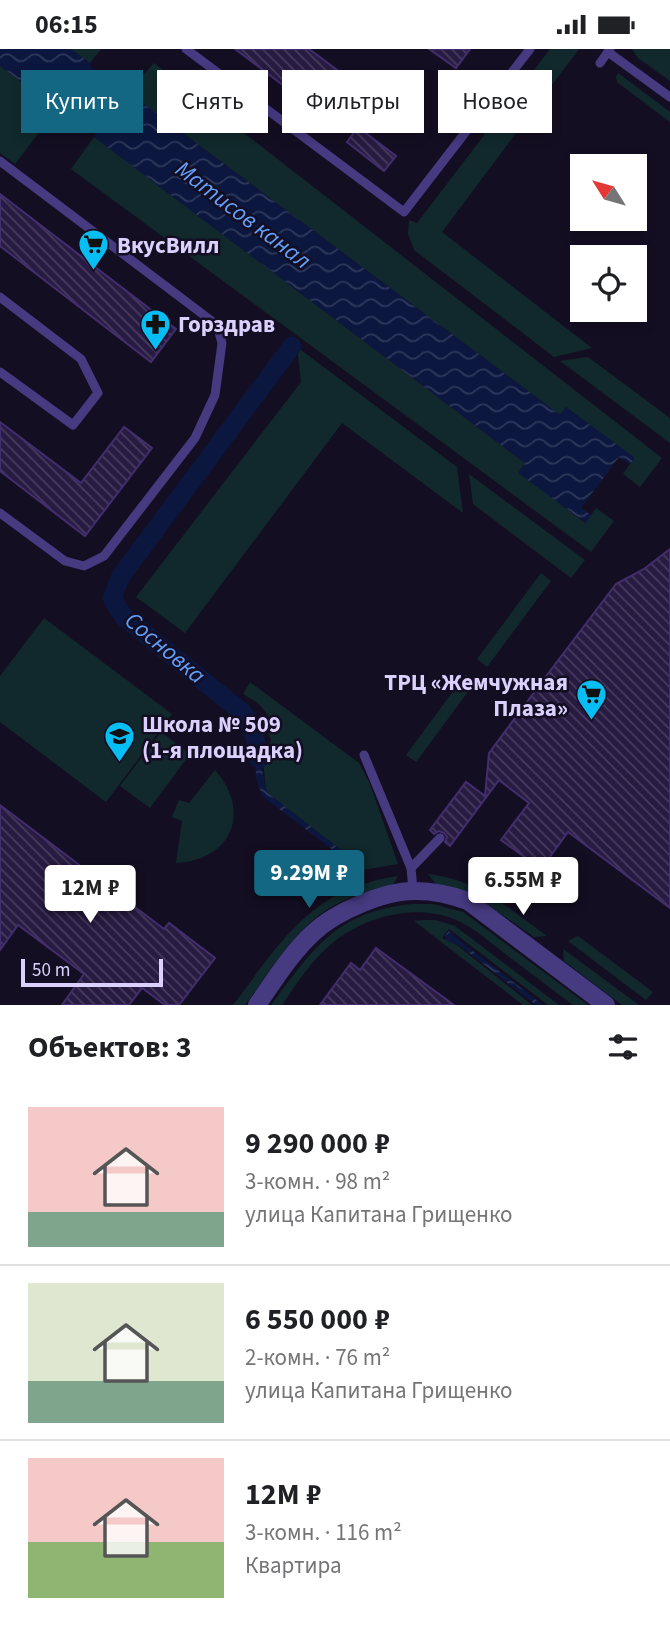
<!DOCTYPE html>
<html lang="ru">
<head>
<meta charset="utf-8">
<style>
  :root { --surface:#fff; --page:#f2f2f2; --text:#202124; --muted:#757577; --line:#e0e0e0; --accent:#146782 }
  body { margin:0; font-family:"Source Sans 3",sans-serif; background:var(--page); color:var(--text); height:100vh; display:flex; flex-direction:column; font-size:26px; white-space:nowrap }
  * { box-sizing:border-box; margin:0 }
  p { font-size:23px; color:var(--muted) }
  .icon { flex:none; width:38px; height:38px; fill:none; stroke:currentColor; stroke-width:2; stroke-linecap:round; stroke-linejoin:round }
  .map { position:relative; height:956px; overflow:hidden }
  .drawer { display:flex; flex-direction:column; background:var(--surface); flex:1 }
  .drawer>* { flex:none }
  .top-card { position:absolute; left:21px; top:21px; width:628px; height:63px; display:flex; gap:14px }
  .needle { width:46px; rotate:307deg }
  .buttons { position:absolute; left:570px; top:105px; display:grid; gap:14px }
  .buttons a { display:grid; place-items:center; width:77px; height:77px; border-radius:0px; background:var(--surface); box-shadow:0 4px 10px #0003; font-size:35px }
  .scale { position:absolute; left:21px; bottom:18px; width:142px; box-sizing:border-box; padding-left:7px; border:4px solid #dbd0fe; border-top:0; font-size:19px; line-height:24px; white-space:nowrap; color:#dbd0fe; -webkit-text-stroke:5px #140e22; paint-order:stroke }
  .price { position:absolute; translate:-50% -60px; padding:0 16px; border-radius:7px; background:#fff; color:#222; font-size:23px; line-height:46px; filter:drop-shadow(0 2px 4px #0008) }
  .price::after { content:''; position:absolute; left:50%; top:42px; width:21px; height:16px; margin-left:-10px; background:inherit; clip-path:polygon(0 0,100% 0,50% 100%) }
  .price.current { background:var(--accent); color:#fff }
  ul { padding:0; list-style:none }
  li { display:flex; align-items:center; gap:21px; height:175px; padding:0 28px }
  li+li { border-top:2px solid var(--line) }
  li span { display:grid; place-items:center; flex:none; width:196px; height:140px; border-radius:0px; color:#555 }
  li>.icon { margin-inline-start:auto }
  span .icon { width:84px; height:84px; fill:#fffc; stroke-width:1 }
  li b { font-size:30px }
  h2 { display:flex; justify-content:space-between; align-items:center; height:84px; padding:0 28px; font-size:30px }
  .chip { padding:0 24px; border-radius:0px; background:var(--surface); box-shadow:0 4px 10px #0003; font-size:24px; line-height:63px }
  .chip.current { background:var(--accent); color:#fff }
  .status { display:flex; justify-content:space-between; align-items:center; height:49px; padding:0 35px; background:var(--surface); direction:ltr }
  .status svg { height:19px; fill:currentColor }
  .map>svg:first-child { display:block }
  .green { fill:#11292c }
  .water { fill:url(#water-waves) }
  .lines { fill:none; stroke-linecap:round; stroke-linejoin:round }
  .canal { stroke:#0b173e; stroke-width:19 }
  .building { fill:url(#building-back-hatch); stroke:#422d6e; stroke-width:2 }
  .service { stroke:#463a80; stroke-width:9 }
  .minor { stroke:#463a80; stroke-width:18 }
  .labels { text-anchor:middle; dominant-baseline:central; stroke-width:5; stroke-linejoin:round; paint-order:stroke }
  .poi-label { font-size:23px; font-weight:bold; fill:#dbd0fe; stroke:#140e22; text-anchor:start }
  .water-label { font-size:24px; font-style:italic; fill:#619ffb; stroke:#140e22 }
</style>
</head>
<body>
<div class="status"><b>06:15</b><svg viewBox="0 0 49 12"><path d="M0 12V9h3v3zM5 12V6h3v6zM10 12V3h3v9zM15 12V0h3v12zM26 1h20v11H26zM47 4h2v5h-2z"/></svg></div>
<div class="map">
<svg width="670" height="956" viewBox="0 0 670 956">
  <defs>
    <pattern id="water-waves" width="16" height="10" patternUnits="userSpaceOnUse" patternTransform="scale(1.75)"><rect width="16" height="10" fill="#0b173e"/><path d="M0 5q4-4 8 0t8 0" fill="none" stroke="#2e385b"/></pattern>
    <pattern id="building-back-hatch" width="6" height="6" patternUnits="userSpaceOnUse" patternTransform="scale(1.75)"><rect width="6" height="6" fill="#281b42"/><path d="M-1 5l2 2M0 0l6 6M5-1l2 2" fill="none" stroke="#473b5e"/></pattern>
  </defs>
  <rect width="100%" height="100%" fill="#140e22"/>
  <g class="green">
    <polygon points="71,0 101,0 90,14"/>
    <polygon points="550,0 579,0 442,183 592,299 554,308 414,201 408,185 409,171 417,174"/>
    <polygon points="632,0 670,0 670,32 638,9"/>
    <polygon points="154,14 662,409 640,438 623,425 634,409 566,358 560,366 128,43"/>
    <polygon points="0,17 57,60 15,115 0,104"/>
    <polygon points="618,24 670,63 670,73 617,33 616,28"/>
    <polygon points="94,88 525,414 519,423 585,474 596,459 614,472 591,503 71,120"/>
    <polygon points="297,298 457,418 463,464 342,374 185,584 136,548 301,333"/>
    <polygon points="588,308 670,369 670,394 560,312"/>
    <polygon points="469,425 585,511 571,529 473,455"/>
    <polygon points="541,524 551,532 487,618 477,610"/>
    <polygon points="44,569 172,665 106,753 0,673 0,627"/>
    <polygon points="466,625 476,632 416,713 406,706"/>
    <polygon points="250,633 359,714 370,735 398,815 363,821 343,828 357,810 346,805 269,745 266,740 263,712 271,691 267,680 268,666 258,654 243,645"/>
    <polygon points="161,683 190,705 150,759 120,737"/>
    <path d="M 215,721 C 252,763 232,811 176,814 L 182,772 L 172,768 L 179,751 L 189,754 Z"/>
    <path d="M 428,825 C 479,831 507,858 547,887 L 534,888 L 477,848 L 436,835 Z"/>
    <path d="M 398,827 L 393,836 C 372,842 350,847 331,858 C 294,880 270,923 245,956 L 233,956 C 283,891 310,840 398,827 Z"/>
    <path d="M 412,855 L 433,855 L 463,863 L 588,956 L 573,956 C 550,939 527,921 504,904 C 486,890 468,873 445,867 C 406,856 358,871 329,897 C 310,913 296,936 282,956 L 271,956 C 314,899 335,863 412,855 Z"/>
    <polygon points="424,871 435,871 455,877 559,956 548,956 449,880 442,889 457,896 532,956 523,956 414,872"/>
    <polygon points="578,887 653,943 646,951 568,892"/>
    <polygon points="563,900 639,956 622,956 564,912"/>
  </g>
  <g class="water">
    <polygon points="0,0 71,0 90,14 89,17 126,45 128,43 560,366 566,358 635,409 630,415 619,408 581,459 591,466 586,474 518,424 525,414 94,88 96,85 59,57 57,60 0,17"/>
    <polygon points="255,686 266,740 269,745 346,805 358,810 350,819 342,808 262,747 256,728"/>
    <polygon points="449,882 460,892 543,956 536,956 459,896 447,892 445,887"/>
  </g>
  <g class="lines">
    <path class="canal" d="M 259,710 C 256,692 254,678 243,664 L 123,567 L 112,549 L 121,527 L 292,297"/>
  </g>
  <g class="building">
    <polygon points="235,0 309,0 364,41 337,77"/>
    <polygon points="429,0 470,0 456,19"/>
    <polygon points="358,78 396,107 384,122 347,93"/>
    <polygon points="0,145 176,280 151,313 0,197"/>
    <polygon points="0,373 81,434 124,378 152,399 85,487 0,422"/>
    <polygon points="670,500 670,859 568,783 541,820 501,791 529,754 499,731 450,797 445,793 447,788 444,784 439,782 434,785 430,781 466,733 485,747 489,704 544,630 616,535 644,520"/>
    <polygon points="0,756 164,880 169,874 215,909 179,956 165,956 142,939 129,956 62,956 84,925 18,876 0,901"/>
    <polygon points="376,899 454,956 320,956 351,914 360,921"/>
  </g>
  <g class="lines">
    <g class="service">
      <polyline points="186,0 404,163 471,76"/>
      <polyline points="608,3 670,48"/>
      <polyline points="600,14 610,0"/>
      <polyline points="456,65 471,76 530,0"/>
      <polyline points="0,112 217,276 222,294 215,346 195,389 104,507 84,517 65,512 0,464"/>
      <polyline points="0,248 81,310 98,344 73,376 0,323"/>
      <polyline points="364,706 411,819 413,841"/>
      <polyline points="411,819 440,789"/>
    </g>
    <path class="minor" d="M 257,956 C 274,932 291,904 313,884 C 335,863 385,841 416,842 C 434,842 451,846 468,852 L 606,956"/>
  </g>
  <defs>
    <symbol id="supermarket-pin" viewBox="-11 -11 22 30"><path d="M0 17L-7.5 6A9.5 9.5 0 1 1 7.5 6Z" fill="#06bdf4" stroke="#140e22"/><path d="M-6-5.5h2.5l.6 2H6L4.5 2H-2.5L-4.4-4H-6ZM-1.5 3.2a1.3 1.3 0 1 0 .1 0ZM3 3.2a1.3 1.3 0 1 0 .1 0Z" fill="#111"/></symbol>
    <symbol id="pharmacy-pin" viewBox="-11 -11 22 30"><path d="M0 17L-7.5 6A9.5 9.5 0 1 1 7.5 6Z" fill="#06bdf4" stroke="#140e22"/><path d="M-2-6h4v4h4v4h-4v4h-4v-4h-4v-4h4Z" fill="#111"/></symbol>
    <symbol id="school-pin" viewBox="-11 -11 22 30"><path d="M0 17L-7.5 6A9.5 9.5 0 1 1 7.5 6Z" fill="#06bdf4" stroke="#140e22"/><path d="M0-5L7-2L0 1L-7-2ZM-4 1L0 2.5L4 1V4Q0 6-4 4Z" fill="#111"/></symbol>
  </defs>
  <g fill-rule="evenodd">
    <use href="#supermarket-pin" x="76" y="178" width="35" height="47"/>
    <use href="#pharmacy-pin" x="138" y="258" width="35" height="47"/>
    <use href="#supermarket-pin" x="574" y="628" width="35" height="47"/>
    <use href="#school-pin" x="102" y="670" width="35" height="47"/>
  </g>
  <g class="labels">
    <g class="poi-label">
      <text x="117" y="196">ВкусВилл</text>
      <text x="178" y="275">Горздрав</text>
      <text x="568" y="633" text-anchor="end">ТРЦ «Жемчужная<tspan x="568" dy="26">Плаза»</tspan></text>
      <text x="142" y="675">Школа № 509<tspan x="142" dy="26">(1-я площадка)</tspan></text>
    </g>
    <g class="water-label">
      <text transform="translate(243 166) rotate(37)">Матисов канал</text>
      <text transform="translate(165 599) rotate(40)">Сосновка</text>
    </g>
  </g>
</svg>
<div class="buttons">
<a><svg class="needle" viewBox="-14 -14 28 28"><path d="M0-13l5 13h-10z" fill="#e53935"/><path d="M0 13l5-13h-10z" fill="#757577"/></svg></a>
<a><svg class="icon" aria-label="locate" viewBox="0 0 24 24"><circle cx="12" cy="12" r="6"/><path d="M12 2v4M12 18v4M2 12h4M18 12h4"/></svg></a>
</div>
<div class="scale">50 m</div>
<b class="price current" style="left:309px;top:861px">9.29M ₽</b>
<b class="price" style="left:523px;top:868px">6.55M ₽</b>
<b class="price" style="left:90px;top:876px">12M ₽</b>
<div class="top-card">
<a class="chip current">Купить</a>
<a class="chip">Снять</a>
<a class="chip">Фильтры</a>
<a class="chip">Новое</a>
</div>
</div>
<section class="drawer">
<h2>Объектов: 3<svg class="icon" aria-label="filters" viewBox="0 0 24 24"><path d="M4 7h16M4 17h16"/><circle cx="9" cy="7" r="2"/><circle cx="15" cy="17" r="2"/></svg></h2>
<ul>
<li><span style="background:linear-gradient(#f6c9c9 75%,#7fa58c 0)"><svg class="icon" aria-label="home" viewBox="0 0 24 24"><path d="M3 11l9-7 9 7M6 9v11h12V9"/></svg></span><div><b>9 290 000 ₽</b><p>3-комн. · 98 m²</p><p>улица Капитана Грищенко</p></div></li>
<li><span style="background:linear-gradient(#dfe7d0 70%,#7fa58c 0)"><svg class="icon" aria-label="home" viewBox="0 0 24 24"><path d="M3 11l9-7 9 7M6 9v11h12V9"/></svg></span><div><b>6 550 000 ₽</b><p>2-комн. · 76 m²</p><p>улица Капитана Грищенко</p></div></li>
<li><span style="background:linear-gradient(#f6c9c9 60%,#8fb573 0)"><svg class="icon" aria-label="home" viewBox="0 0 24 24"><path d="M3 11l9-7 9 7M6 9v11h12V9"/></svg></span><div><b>12M ₽</b><p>3-комн. · 116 m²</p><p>Квартира</p></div></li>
</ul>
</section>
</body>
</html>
